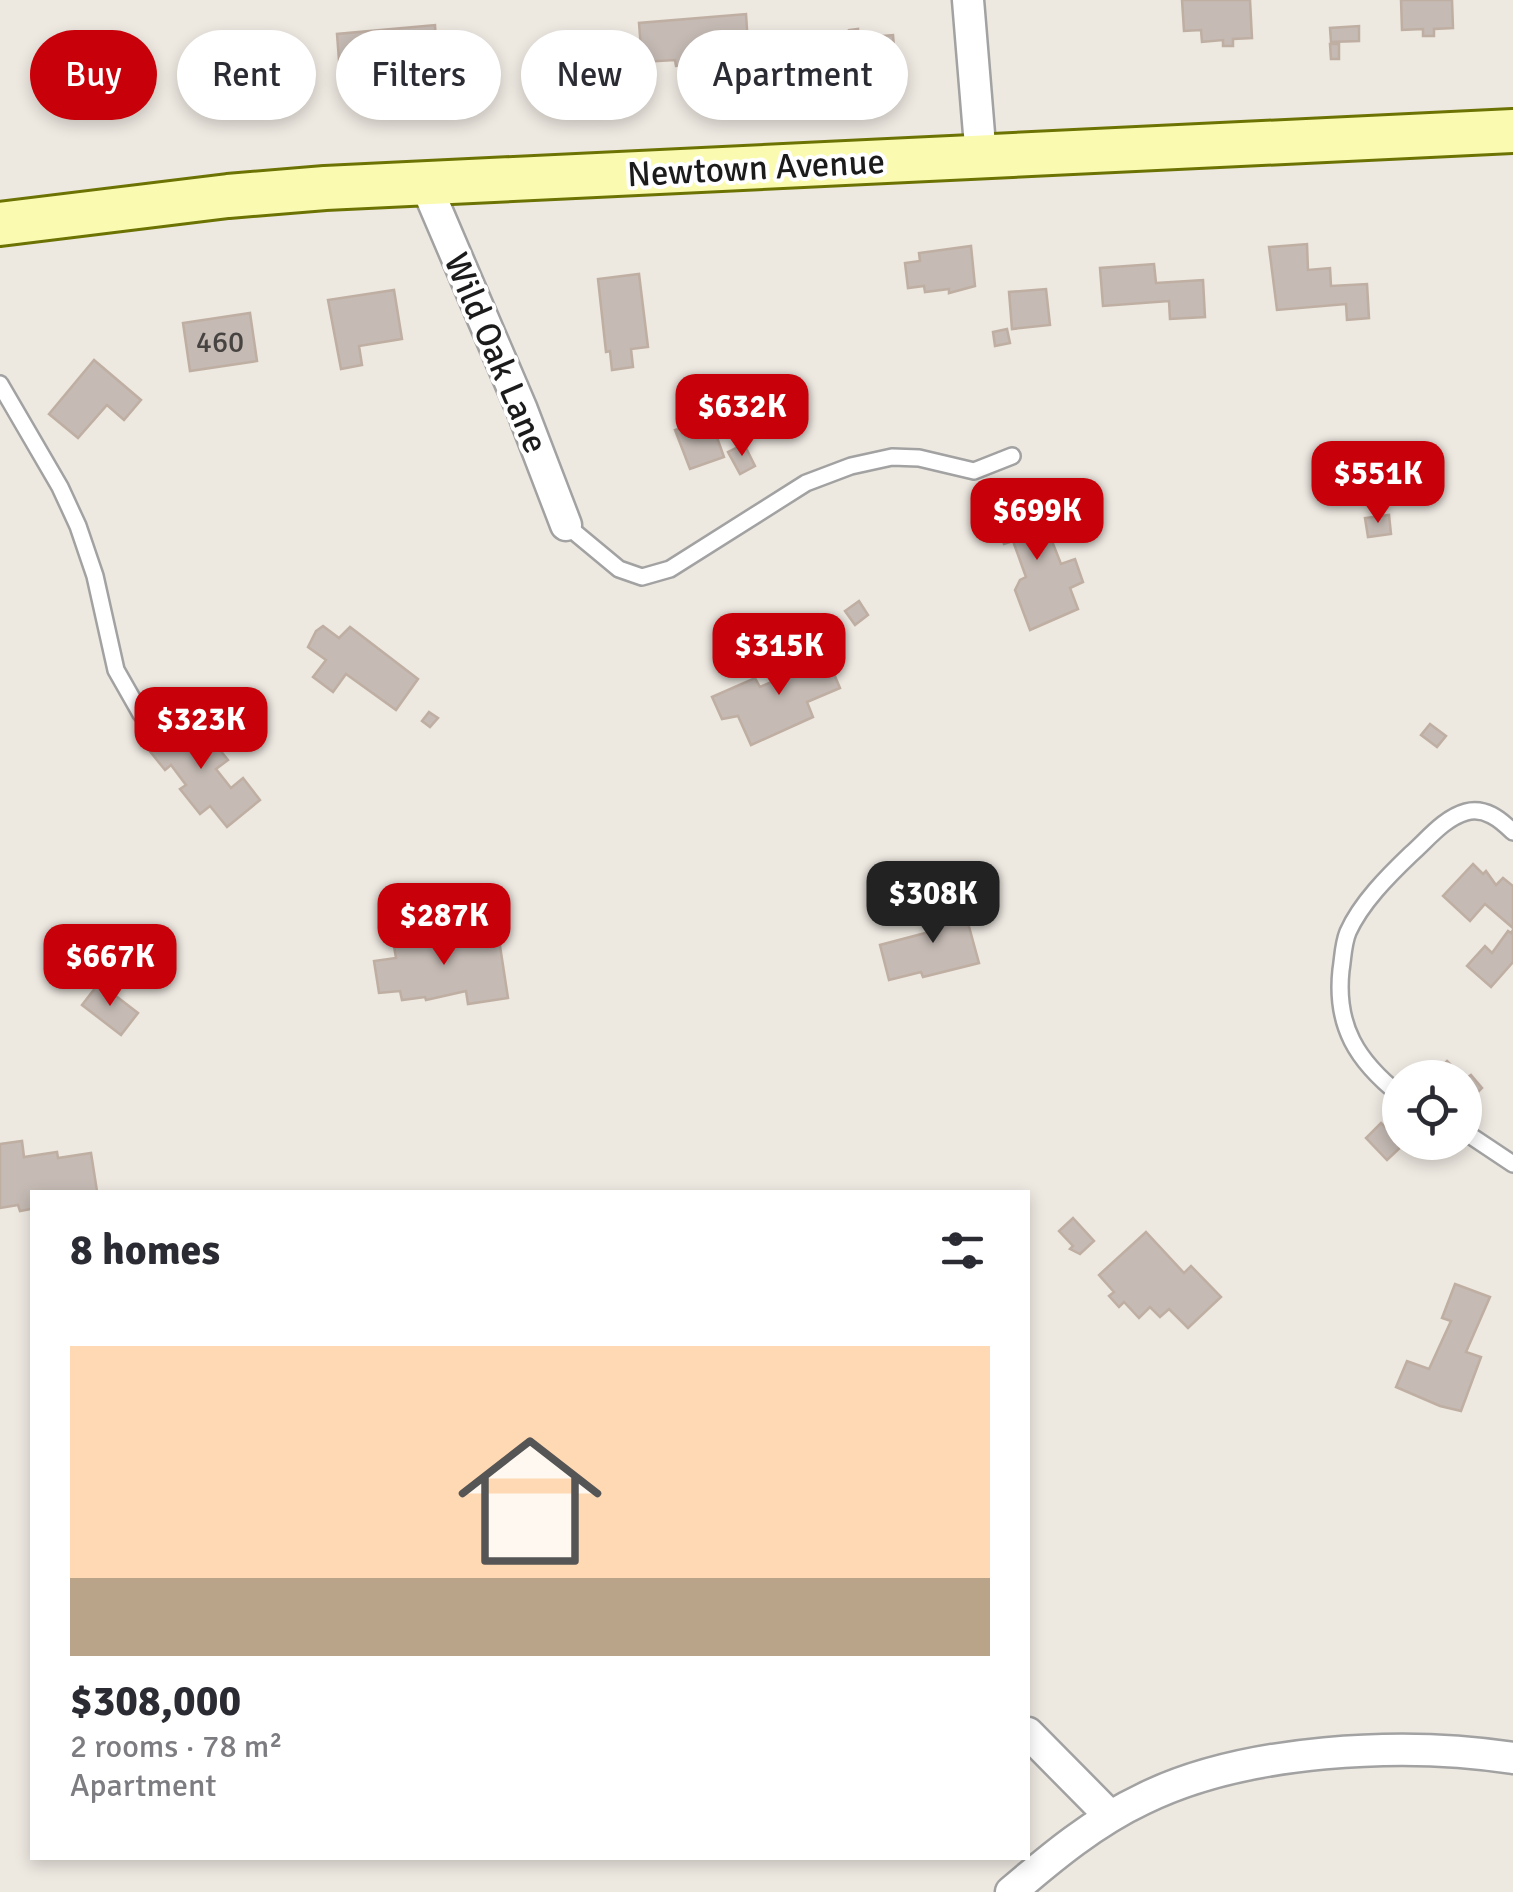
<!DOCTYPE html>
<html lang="en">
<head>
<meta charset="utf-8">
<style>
  :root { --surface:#fff; --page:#f7f7f7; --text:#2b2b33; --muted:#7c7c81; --accent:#c70009 }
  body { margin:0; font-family:Signika,sans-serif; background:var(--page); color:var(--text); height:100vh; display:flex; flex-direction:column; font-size:38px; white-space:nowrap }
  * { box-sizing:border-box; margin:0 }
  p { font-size:32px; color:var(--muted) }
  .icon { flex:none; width:55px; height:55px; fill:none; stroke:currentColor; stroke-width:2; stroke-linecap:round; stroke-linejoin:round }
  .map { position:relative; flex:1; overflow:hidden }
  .side { position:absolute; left:30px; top:1190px; width:1000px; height:670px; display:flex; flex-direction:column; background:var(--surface); border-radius:0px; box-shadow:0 5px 15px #0003 }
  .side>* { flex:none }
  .banner { position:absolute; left:30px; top:30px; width:1000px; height:90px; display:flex; gap:20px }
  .controls { position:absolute; left:1382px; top:1060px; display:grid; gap:20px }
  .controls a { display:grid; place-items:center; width:100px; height:100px; border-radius:50%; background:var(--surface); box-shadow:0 5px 15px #0003; font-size:50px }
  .price { position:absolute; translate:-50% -85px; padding:0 22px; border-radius:20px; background:var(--accent); color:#fff; font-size:32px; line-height:65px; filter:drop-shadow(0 2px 5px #0008) }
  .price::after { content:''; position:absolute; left:50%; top:60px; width:30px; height:22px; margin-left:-15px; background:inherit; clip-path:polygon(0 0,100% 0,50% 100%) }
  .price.selected { background:#222; color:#fff }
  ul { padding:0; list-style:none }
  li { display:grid; align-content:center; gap:20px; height:530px; padding:0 40px }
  li span { display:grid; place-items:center; height:310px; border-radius:0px; color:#555 }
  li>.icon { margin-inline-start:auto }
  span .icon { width:180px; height:180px; fill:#fffc; stroke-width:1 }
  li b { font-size:42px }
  h2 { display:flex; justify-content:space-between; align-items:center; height:120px; padding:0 40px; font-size:42px }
  .tag { padding:0 35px; border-radius:45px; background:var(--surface); box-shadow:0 5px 15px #0003; font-size:35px; line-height:90px }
  .tag.selected { background:var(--accent); color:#fff }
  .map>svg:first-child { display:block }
  .building { fill:#c5bab4; stroke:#bfaea2; stroke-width:2.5 }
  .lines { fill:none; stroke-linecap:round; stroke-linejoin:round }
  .lane-casing { stroke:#a2a2a2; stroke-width:20 }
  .street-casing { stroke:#a2a2a2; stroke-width:35 }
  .secondary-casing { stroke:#6c7302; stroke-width:48 }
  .lane { stroke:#fff; stroke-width:15 }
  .street { stroke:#fff; stroke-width:30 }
  .secondary { stroke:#fafbb1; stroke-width:42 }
  .labels { text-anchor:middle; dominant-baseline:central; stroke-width:8; stroke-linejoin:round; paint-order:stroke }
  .number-label { font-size:30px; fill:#464341 }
  .street-label { font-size:35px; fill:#1b1b1b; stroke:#fff }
</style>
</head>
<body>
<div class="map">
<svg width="1513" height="1892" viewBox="0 0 1513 1892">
  <rect width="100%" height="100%" fill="#ede8e0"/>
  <g class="building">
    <polygon points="1182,0 1250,0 1252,38 1233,39 1233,46 1223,46 1223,40 1202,42 1201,30 1184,31"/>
    <polygon points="1401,0 1452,0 1453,28 1434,29 1434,36 1423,36 1423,29 1402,30"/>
    <polygon points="746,14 749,60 676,66 675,60 642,62 639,23"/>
    <polygon points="435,25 436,43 443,42 446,67 403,70 404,76 370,79 369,70 340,73 337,34"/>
    <polygon points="1359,26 1359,41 1331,42 1330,28"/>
    <polygon points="858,29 858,38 893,35 896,72 879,74 879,79 852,77 849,30"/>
    <polygon points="580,41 580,51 586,51 587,96 535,97 534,53 552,52 551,42"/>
    <polygon points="1330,44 1339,44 1339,59 1331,59"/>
    <polygon points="1307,244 1308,270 1330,268 1331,286 1367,284 1369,318 1347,320 1346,304 1277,310 1269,247"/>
    <polygon points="971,246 975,286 949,293 949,289 925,292 924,286 908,288 905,263 920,261 919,253"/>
    <polygon points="1154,264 1156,283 1203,280 1205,317 1170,319 1169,301 1103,306 1100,268"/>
    <polygon points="639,274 648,347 631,349 633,367 612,370 610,351 606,352 598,279"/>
    <polygon points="1046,289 1050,325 1012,329 1009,292"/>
    <polygon points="394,290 402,339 359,346 362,365 341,369 328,300"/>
    <polygon points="250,313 257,361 190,371 183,323"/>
    <polygon points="1007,329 1010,343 995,346 993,332"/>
    <polygon points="94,360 141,400 124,420 107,405 78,438 49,414"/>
    <polygon points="710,418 724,457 690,469 675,430"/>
    <polygon points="744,444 755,466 740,474 728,452"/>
    <polygon points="1033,493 1061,564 1075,559 1083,582 1070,588 1078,609 1030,630 1015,590 1020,580 1026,577 1013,541 1004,544 991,509"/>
    <polygon points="1389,515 1391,534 1368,537 1365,518"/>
    <polygon points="859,601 868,615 855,625 845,611"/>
    <polygon points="323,626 339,638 350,627 418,679 396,710 346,674 333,692 313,677 326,660 308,647 316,631"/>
    <polygon points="823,648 840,688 807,702 813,717 751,745 738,716 722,719 712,697 755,678 760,687 794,672 790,663"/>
    <polygon points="429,712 438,718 430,727 422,721"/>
    <polygon points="176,718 192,739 204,730 228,760 216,769 231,788 243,778 260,800 227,827 210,806 200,814 180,789 186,785 171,765 165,770 144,744"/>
    <polygon points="1430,724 1446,736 1437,747 1421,735"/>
    <polygon points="1473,864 1483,874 1486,871 1496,885 1503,878 1513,886 1513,928 1485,904 1470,921 1443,896"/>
    <polygon points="962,901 979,963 923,977 921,972 889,980 880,945 929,932 923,911"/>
    <polygon points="420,929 422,940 439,937 439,942 498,933 508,998 468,1004 466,991 426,1000 425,997 402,1000 400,991 379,993 374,961 396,958 392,934"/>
    <polygon points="1513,930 1513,962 1491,987 1467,966 1485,946 1492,953 1508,931 1511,933"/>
    <polygon points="158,960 173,974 161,987 146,973"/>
    <polygon points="99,983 138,1013 121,1035 82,1005"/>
    <polygon points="1447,1061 1464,1078 1431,1078"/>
    <polygon points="1471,1075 1482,1088 1465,1105 1465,1079"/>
    <polygon points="1381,1123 1403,1145 1387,1160 1366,1138"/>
    <polygon points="22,1141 24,1157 57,1152 58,1158 91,1153 97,1191 32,1192 31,1209 20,1211 18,1205 0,1208 0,1144"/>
    <polygon points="1073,1218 1094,1241 1080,1254 1070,1249 1073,1246 1059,1231"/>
    <polygon points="1146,1232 1184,1273 1191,1266 1221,1297 1188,1328 1169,1309 1160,1317 1150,1307 1139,1318 1124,1302 1119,1307 1109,1296 1114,1292 1099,1275"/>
    <polygon points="1455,1284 1490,1297 1466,1352 1481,1357 1461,1411 1440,1406 1396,1387 1407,1361 1429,1369 1451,1321 1442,1318"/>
  </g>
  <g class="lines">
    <defs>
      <g id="lane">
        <polyline points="0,384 60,487 78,526 95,576 116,670 141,714"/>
        <polyline points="566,525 619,569 642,577 670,569 806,483 851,466 892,457 919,458 974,471 1012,456"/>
        <path d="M 1400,1095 C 1357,1061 1335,1026 1341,970 C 1343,958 1343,944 1348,932 C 1361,903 1388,876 1411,854 C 1427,840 1444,818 1466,812 C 1485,807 1500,819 1513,832"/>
        <polyline points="1465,1132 1513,1164"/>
      </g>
      <g id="street">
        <polyline points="968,0 981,158"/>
        <polyline points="425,183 522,410 566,525"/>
        <polyline points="1028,1733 1110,1816"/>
        <path d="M 1011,1892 C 1052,1857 1094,1822 1143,1799 C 1244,1749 1403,1741 1513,1758"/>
      </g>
      <polyline id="secondary" points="0,224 228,196 325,188 1513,131"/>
    </defs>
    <use href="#lane" class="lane-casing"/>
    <use href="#street" class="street-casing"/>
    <use href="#secondary" class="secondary-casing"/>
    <use href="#lane" class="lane"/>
    <use href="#street" class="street"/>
    <use href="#secondary" class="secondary"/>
  </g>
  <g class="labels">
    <g class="number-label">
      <text x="220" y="342">460</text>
    </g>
    <g class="street-label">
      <text transform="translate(756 168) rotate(-3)">Newtown Avenue</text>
      <text transform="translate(496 353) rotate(67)">Wild Oak Lane</text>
    </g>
  </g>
</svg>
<div class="controls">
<a><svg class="icon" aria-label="locate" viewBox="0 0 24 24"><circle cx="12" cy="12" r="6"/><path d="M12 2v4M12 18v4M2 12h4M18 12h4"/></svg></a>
</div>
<b class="price" style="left:742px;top:459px">$632K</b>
<b class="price" style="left:1378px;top:526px">$551K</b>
<b class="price" style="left:1037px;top:563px">$699K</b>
<b class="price" style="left:779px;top:698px">$315K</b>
<b class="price" style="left:201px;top:772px">$323K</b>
<b class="price selected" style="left:933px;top:946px">$308K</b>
<b class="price" style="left:444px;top:968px">$287K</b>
<b class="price" style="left:110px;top:1009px">$667K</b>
<div class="banner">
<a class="tag selected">Buy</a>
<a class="tag">Rent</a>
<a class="tag">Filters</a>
<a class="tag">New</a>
<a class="tag">Apartment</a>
</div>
<section class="side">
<h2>8 homes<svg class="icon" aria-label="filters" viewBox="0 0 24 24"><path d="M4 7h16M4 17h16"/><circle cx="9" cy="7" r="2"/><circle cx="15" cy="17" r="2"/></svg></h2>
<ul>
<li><span style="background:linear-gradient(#ffd9b3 75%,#b9a48a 0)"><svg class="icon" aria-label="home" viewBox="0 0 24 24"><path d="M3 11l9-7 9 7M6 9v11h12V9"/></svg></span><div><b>$308,000</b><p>2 rooms · 78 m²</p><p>Apartment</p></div></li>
</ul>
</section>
</div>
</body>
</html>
